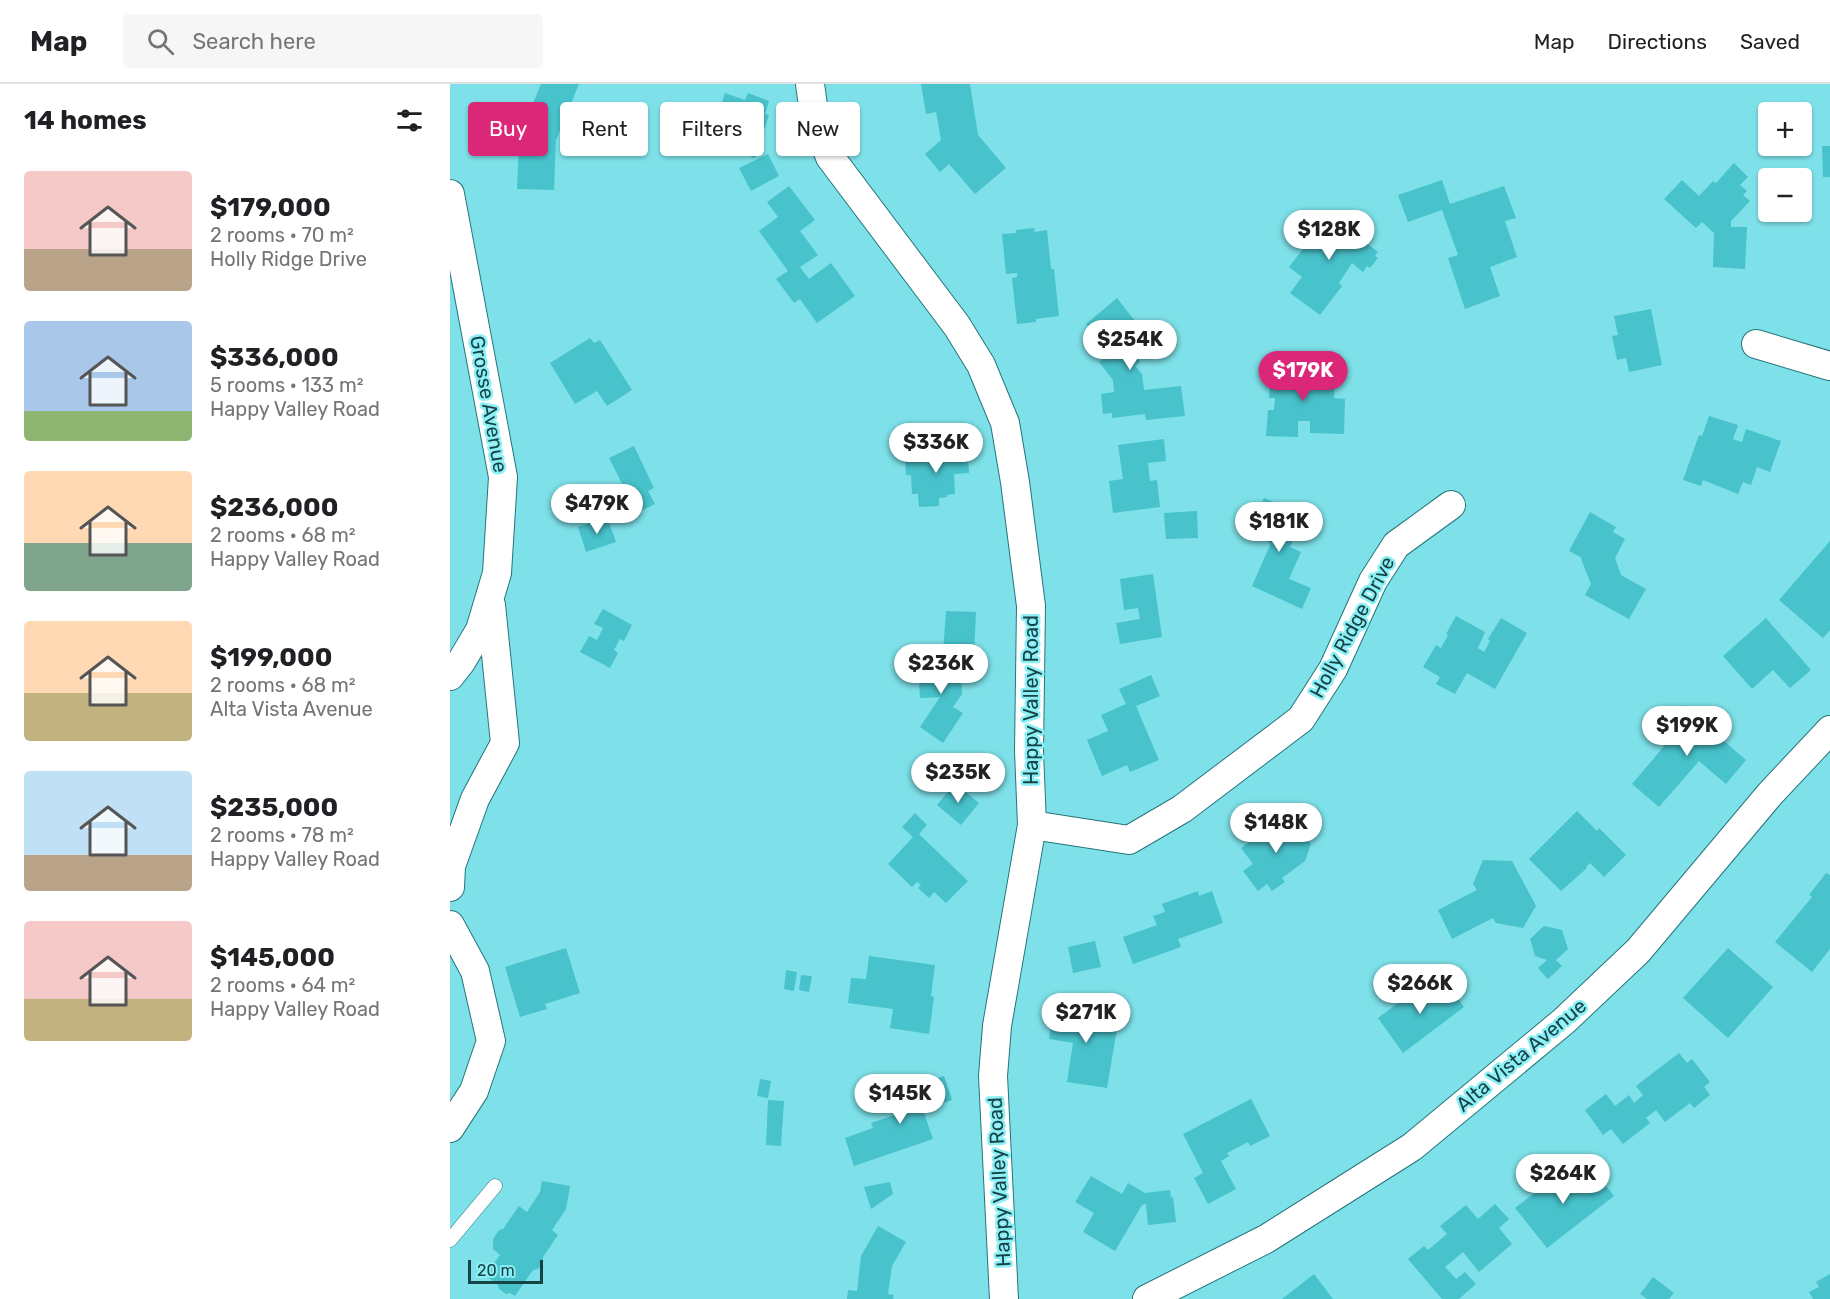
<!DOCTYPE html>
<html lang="en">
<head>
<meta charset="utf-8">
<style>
  :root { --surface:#fff; --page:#f6f6f6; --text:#202124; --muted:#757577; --line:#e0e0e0; --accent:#db2777 }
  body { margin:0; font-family:Rubik,sans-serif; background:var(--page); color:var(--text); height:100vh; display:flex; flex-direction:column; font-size:22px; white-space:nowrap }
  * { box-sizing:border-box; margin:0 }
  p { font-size:20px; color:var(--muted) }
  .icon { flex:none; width:33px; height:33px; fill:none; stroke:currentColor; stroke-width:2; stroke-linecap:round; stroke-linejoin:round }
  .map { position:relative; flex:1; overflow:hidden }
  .panel { display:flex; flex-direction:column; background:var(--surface); width:450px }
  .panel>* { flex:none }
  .banner { position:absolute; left:18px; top:18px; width:570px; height:54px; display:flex; gap:12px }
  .controls { position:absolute; left:1308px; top:18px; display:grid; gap:12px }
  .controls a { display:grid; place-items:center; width:54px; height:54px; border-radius:6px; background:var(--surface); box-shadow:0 2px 4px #0004; font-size:30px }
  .scale { position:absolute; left:18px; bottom:15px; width:75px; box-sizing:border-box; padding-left:6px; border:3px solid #184346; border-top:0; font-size:16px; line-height:21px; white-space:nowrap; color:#184346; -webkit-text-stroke:4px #8beff6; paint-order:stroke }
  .price { position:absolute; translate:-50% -51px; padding:0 14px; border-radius:21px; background:#fff; color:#222; font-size:20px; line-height:39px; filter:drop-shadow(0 2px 3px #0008) }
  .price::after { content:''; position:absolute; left:50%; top:36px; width:18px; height:14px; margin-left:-9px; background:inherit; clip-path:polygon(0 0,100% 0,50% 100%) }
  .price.on { background:var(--accent); color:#fff }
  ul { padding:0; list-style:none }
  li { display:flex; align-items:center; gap:18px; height:150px; padding:0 24px }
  li span { display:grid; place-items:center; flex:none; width:168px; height:120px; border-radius:6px; color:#555 }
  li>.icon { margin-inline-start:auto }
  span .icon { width:72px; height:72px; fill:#fffc; stroke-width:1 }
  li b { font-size:26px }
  h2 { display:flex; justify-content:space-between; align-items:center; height:72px; padding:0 24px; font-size:26px }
  .pill { padding:0 21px; border-radius:6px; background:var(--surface); box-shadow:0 2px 4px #0004; font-size:21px; line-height:54px }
  .pill.on { background:var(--accent); color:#fff }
  header { display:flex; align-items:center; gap:36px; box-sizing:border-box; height:84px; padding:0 30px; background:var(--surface); border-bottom:2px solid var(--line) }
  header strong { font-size:28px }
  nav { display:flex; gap:33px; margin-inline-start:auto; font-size:21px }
  .search { width:420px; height:54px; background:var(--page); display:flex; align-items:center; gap:15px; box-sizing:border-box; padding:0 21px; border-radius:6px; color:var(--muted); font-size:22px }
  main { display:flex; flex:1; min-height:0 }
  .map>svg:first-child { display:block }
  .building { fill:#48c2cb }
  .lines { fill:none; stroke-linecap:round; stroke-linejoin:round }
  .lane-casing { stroke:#25757b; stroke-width:15 }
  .street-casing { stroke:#25757b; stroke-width:30 }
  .lane { stroke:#fff; stroke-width:14 }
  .street { stroke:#fff; stroke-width:28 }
  .labels { text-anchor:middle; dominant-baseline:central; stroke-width:5; stroke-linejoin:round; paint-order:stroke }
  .street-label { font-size:20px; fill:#184346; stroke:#8beff6 }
</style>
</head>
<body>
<header>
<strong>Map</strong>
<div class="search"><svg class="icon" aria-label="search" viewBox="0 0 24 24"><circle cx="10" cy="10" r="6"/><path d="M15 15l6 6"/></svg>Search here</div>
<nav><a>Map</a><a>Directions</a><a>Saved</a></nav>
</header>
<main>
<section class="panel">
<h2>14 homes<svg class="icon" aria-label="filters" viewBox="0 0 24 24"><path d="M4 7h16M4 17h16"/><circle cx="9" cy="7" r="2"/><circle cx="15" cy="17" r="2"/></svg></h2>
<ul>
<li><span style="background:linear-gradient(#f6c9c9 65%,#b9a48a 0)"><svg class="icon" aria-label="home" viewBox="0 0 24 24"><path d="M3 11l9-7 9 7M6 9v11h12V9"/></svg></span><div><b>$179,000</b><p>2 rooms · 70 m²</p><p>Holly Ridge Drive</p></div></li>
<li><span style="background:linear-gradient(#a9c7e8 75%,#8fb573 0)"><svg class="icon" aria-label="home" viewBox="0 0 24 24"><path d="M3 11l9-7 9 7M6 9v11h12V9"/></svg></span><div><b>$336,000</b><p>5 rooms · 133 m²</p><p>Happy Valley Road</p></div></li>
<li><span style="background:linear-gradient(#ffd9b3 60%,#7fa58c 0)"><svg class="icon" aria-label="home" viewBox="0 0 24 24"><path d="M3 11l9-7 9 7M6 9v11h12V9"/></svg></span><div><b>$236,000</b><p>2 rooms · 68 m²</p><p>Happy Valley Road</p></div></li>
<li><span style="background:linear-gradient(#ffd9b3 60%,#c2b280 0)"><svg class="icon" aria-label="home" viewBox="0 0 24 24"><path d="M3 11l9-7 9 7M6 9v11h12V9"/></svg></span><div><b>$199,000</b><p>2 rooms · 68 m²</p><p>Alta Vista Avenue</p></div></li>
<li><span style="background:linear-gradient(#bfe0f5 70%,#b9a48a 0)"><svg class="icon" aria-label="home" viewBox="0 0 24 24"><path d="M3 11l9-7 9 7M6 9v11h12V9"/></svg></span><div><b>$235,000</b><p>2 rooms · 78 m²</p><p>Happy Valley Road</p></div></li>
<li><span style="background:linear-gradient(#f6c9c9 65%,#c2b280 0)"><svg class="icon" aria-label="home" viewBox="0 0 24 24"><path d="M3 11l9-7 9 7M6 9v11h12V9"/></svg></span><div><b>$145,000</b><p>2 rooms · 64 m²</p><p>Happy Valley Road</p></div></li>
</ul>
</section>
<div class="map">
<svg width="1380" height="1215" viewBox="0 0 1380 1215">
  <rect width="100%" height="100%" fill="#7ee1e9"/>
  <g class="building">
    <polygon points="91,0 129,0 106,56 104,106 67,105 69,60 62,60 63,36 76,36"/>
    <polygon points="471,0 520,0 528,51 556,84 525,110 499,80 490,88 475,70 491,56 486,28 476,30"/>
    <polygon points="275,9 295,16 298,9 319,17 315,30 319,31 305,74 266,61 272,44 264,42"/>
    <polygon points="1372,62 1380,62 1380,93 1373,93"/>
    <polygon points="318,70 329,92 301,107 289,84"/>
    <polygon points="1284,79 1298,93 1290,101 1297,107 1293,111 1300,117 1281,137 1281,143 1297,143 1295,185 1263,183 1264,149 1252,138 1246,144 1214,115 1232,96 1249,112 1263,97 1266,99"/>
    <polygon points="992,96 1000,120 1054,102 1066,134 1055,137 1067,173 1040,183 1050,212 1015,225 998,174 1008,171 992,126 958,138 948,111"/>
    <polygon points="339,102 365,136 350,147 368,171 350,183 359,195 381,179 405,212 367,239 350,215 344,219 326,195 338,187 309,147 328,133 317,118"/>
    <polygon points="873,128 887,139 892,132 907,143 903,149 928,168 925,172 928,174 920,184 917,182 913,188 902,179 889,199 892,202 870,231 840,209 852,193 839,183 863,152 858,148"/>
    <polygon points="584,144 585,148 597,146 601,185 604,185 609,232 586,235 586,238 567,240 562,194 567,193 567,189 556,190 552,150 566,149 566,146"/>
    <polygon points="667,214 692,246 669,264 676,272 681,267 690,278 685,282 692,290 694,306 731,302 735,332 696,336 695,330 662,334 662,329 653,330 651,310 664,308 663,296 649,278 660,269 636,240"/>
    <polygon points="1201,225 1212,281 1179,288 1176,274 1167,276 1162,252 1168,251 1164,232"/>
    <polygon points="140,254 144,259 150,256 182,306 157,322 147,307 125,320 100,279"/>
    <polygon points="821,275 835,276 834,280 852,281 852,285 864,285 864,294 885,294 884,314 895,315 894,350 860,349 860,337 848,337 848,353 816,352 818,326 824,326 825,314 819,314"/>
    <polygon points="1259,332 1288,341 1283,355 1292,358 1296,345 1331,357 1320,388 1307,383 1301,401 1293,398 1288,410 1253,396 1251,402 1233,396 1249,351 1252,352"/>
    <polygon points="714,355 716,377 698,379 700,397 707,396 710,423 663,429 659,397 673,395 668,361"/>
    <polygon points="517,361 519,389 504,390 505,410 497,411 497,413 489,414 489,422 469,423 468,410 462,410 461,391 456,391 455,372 492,371 491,363"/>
    <polygon points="184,362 204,404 198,407 205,420 187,429 159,374"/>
    <polygon points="814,414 854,431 840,463 851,468 839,495 861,504 852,525 802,502 821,459 799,450"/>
    <polygon points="747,427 748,454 716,455 714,429"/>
    <polygon points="1140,428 1166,443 1163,448 1175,455 1165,474 1171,491 1196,505 1179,535 1135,511 1141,500 1131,475 1132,474 1119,467"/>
    <polygon points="157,433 166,458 136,468 128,443"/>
    <polygon points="1380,457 1380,546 1373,554 1329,516"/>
    <polygon points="703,490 712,553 670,560 666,539 690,535 688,524 674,526 670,495"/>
    <polygon points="153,525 182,541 174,557 170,555 164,566 168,569 160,584 130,568 139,552 147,556 153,544 144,540"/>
    <polygon points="496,527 526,528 524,570 493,569"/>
    <polygon points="1006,532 1035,548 1028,564 1034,568 1040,557 1038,555 1051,534 1077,549 1045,605 1017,589 1005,610 986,600 990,593 973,583 986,561 991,564 998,551 996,550"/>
    <polygon points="1316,534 1361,586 1340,604 1323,586 1302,605 1273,572"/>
    <polygon points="510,575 512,610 503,623 513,629 493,659 470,643 490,613 470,614 468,577"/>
    <polygon points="701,591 710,612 686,622 709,676 680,688 677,681 652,692 637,656 658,647 651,631 676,620 669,605"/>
    <polygon points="1232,621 1296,676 1276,700 1249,677 1209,723 1182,700 1221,654 1212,646"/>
    <polygon points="505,699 529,719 511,741 487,721"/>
    <polygon points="1127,727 1147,747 1149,744 1176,771 1154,793 1140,779 1136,783 1137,784 1111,807 1079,775"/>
    <polygon points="465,729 477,741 469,750 518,797 496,819 484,808 479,814 468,804 471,801 467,798 462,803 438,780 463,753 452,743"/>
    <polygon points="838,735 842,740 847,736 857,750 856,754 861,760 855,777 832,794 835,798 822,807 817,800 808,807 793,787 803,780 791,764 826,739 827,741"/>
    <polygon points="1033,776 1062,777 1086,822 1073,844 1046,839 1043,834 1002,855 988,826 1027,806 1023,800"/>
    <polygon points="1376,789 1380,791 1380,865 1362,888 1325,858 1362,813 1359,811"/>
    <polygon points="748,807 749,812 762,807 773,839 728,855 731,863 683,880 673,853 707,841 703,832 715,828 712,820"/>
    <polygon points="1094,842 1112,846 1118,865 1106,876 1112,882 1098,895 1088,884 1097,876 1085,872 1080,855"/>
    <polygon points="645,857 651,883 623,889 618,863"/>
    <polygon points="116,864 130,909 95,920 97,925 70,933 55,883"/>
    <polygon points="1278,864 1323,903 1278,954 1233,914"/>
    <polygon points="419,872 485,881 481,912 484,913 479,950 440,944 443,925 398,919 401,894 416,895"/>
    <polygon points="336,886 347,888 344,907 334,905"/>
    <polygon points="351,891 362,892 359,908 349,906"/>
    <polygon points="994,896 1014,923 953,969 928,934 971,902 976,909"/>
    <polygon points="604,921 660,931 658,944 667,945 657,1004 617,998 623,959 599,955"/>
    <polygon points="1229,969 1237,979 1242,975 1260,998 1254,1003 1260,1011 1244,1024 1240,1019 1215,1038 1206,1026 1196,1034 1200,1039 1173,1060 1161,1045 1153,1051 1135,1026 1156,1010 1165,1022 1179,1011 1184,1019 1193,1011 1186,1002"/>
    <polygon points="494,992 502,1016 473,1026 483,1055 404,1082 395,1054 423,1044 421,1039 463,1025 456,1004"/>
    <polygon points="310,995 321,997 318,1014 307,1012"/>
    <polygon points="801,1015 820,1052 800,1062 798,1058 777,1069 779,1072 771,1077 786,1105 758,1120 744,1094 753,1089 733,1050"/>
    <polygon points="318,1016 334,1017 331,1062 316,1061"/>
    <polygon points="1121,1081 1138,1102 1149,1093 1164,1112 1097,1164 1065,1124"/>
    <polygon points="641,1092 672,1110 678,1099 695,1109 720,1106 721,1114 723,1113 726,1138 698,1141 696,1120 692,1121 665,1167 633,1148 644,1129 625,1118"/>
    <polygon points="92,1097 120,1102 116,1125 102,1146 108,1151 93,1173 93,1178 88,1185 83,1186 65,1212 60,1209 56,1210 49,1205 48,1201 35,1191 50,1171 43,1165 43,1155 49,1146 53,1145 69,1122 77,1128 90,1108"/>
    <polygon points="440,1098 443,1110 421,1125 414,1103"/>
    <polygon points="1045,1120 1059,1135 1049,1144 1062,1160 1029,1188 1013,1168 995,1183 1006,1195 1015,1188 1026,1200 1009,1215 992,1215 958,1175 974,1162 978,1166 997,1150 990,1142 1016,1121 1028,1135"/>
    <polygon points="428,1142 456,1158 442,1182 438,1210 444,1211 443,1215 397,1215 398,1206 407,1207 411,1172"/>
    <polygon points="864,1190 883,1215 832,1215"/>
    <polygon points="1380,1190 1380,1215 1363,1215 1359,1208 1369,1203 1366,1198"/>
    <polygon points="1203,1193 1224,1209 1219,1215 1197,1215 1190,1210"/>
  </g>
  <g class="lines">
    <defs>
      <polyline id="lane" points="0,1156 45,1102"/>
      <g id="street">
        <polyline points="360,0 365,36 380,73 507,242 531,281 555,339 565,398 581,522 579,667 582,741 547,942 543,992 554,1215"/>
        <polyline points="0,110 53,393 47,489 30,546 11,578 0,592"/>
        <polyline points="1306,260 1380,282"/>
        <polyline points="582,741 679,756 732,725 851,635 883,585 923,497 946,461 1001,421"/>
        <polyline points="0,803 1,782 25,715 55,659 41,521"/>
        <polyline points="0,841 25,887 41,957 24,1007 0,1044"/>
        <polyline points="697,1215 816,1155 962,1063 1114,937 1188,867 1320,710 1380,646"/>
      </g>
    </defs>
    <use href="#lane" class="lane-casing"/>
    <use href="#street" class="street-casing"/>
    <use href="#lane" class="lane"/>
    <use href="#street" class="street"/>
  </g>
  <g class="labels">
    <g class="street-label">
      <text transform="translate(39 320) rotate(80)">Grosse Avenue</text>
      <text transform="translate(902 543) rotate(-62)">Holly Ridge Drive</text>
      <text transform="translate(581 616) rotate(-90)">Happy Valley Road</text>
      <text transform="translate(1071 971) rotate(-40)">Alta Vista Avenue</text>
      <text transform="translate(549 1098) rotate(-93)">Happy Valley Road</text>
    </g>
  </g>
</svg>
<div class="controls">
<a>+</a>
<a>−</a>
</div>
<div class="scale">20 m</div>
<b class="price" style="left:879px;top:177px">$128K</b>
<b class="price" style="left:680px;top:287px">$254K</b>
<b class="price on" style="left:853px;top:318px">$179K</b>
<b class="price" style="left:486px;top:390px">$336K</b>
<b class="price" style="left:147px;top:451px">$479K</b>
<b class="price" style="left:829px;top:469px">$181K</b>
<b class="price" style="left:491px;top:611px">$236K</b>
<b class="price" style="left:1237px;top:673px">$199K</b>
<b class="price" style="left:508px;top:720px">$235K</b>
<b class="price" style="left:826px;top:770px">$148K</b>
<b class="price" style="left:970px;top:931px">$266K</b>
<b class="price" style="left:636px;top:960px">$271K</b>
<b class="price" style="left:450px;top:1041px">$145K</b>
<b class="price" style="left:1113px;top:1121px">$264K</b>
<div class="banner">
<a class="pill on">Buy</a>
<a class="pill">Rent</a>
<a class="pill">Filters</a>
<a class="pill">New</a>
</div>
</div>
</main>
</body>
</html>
